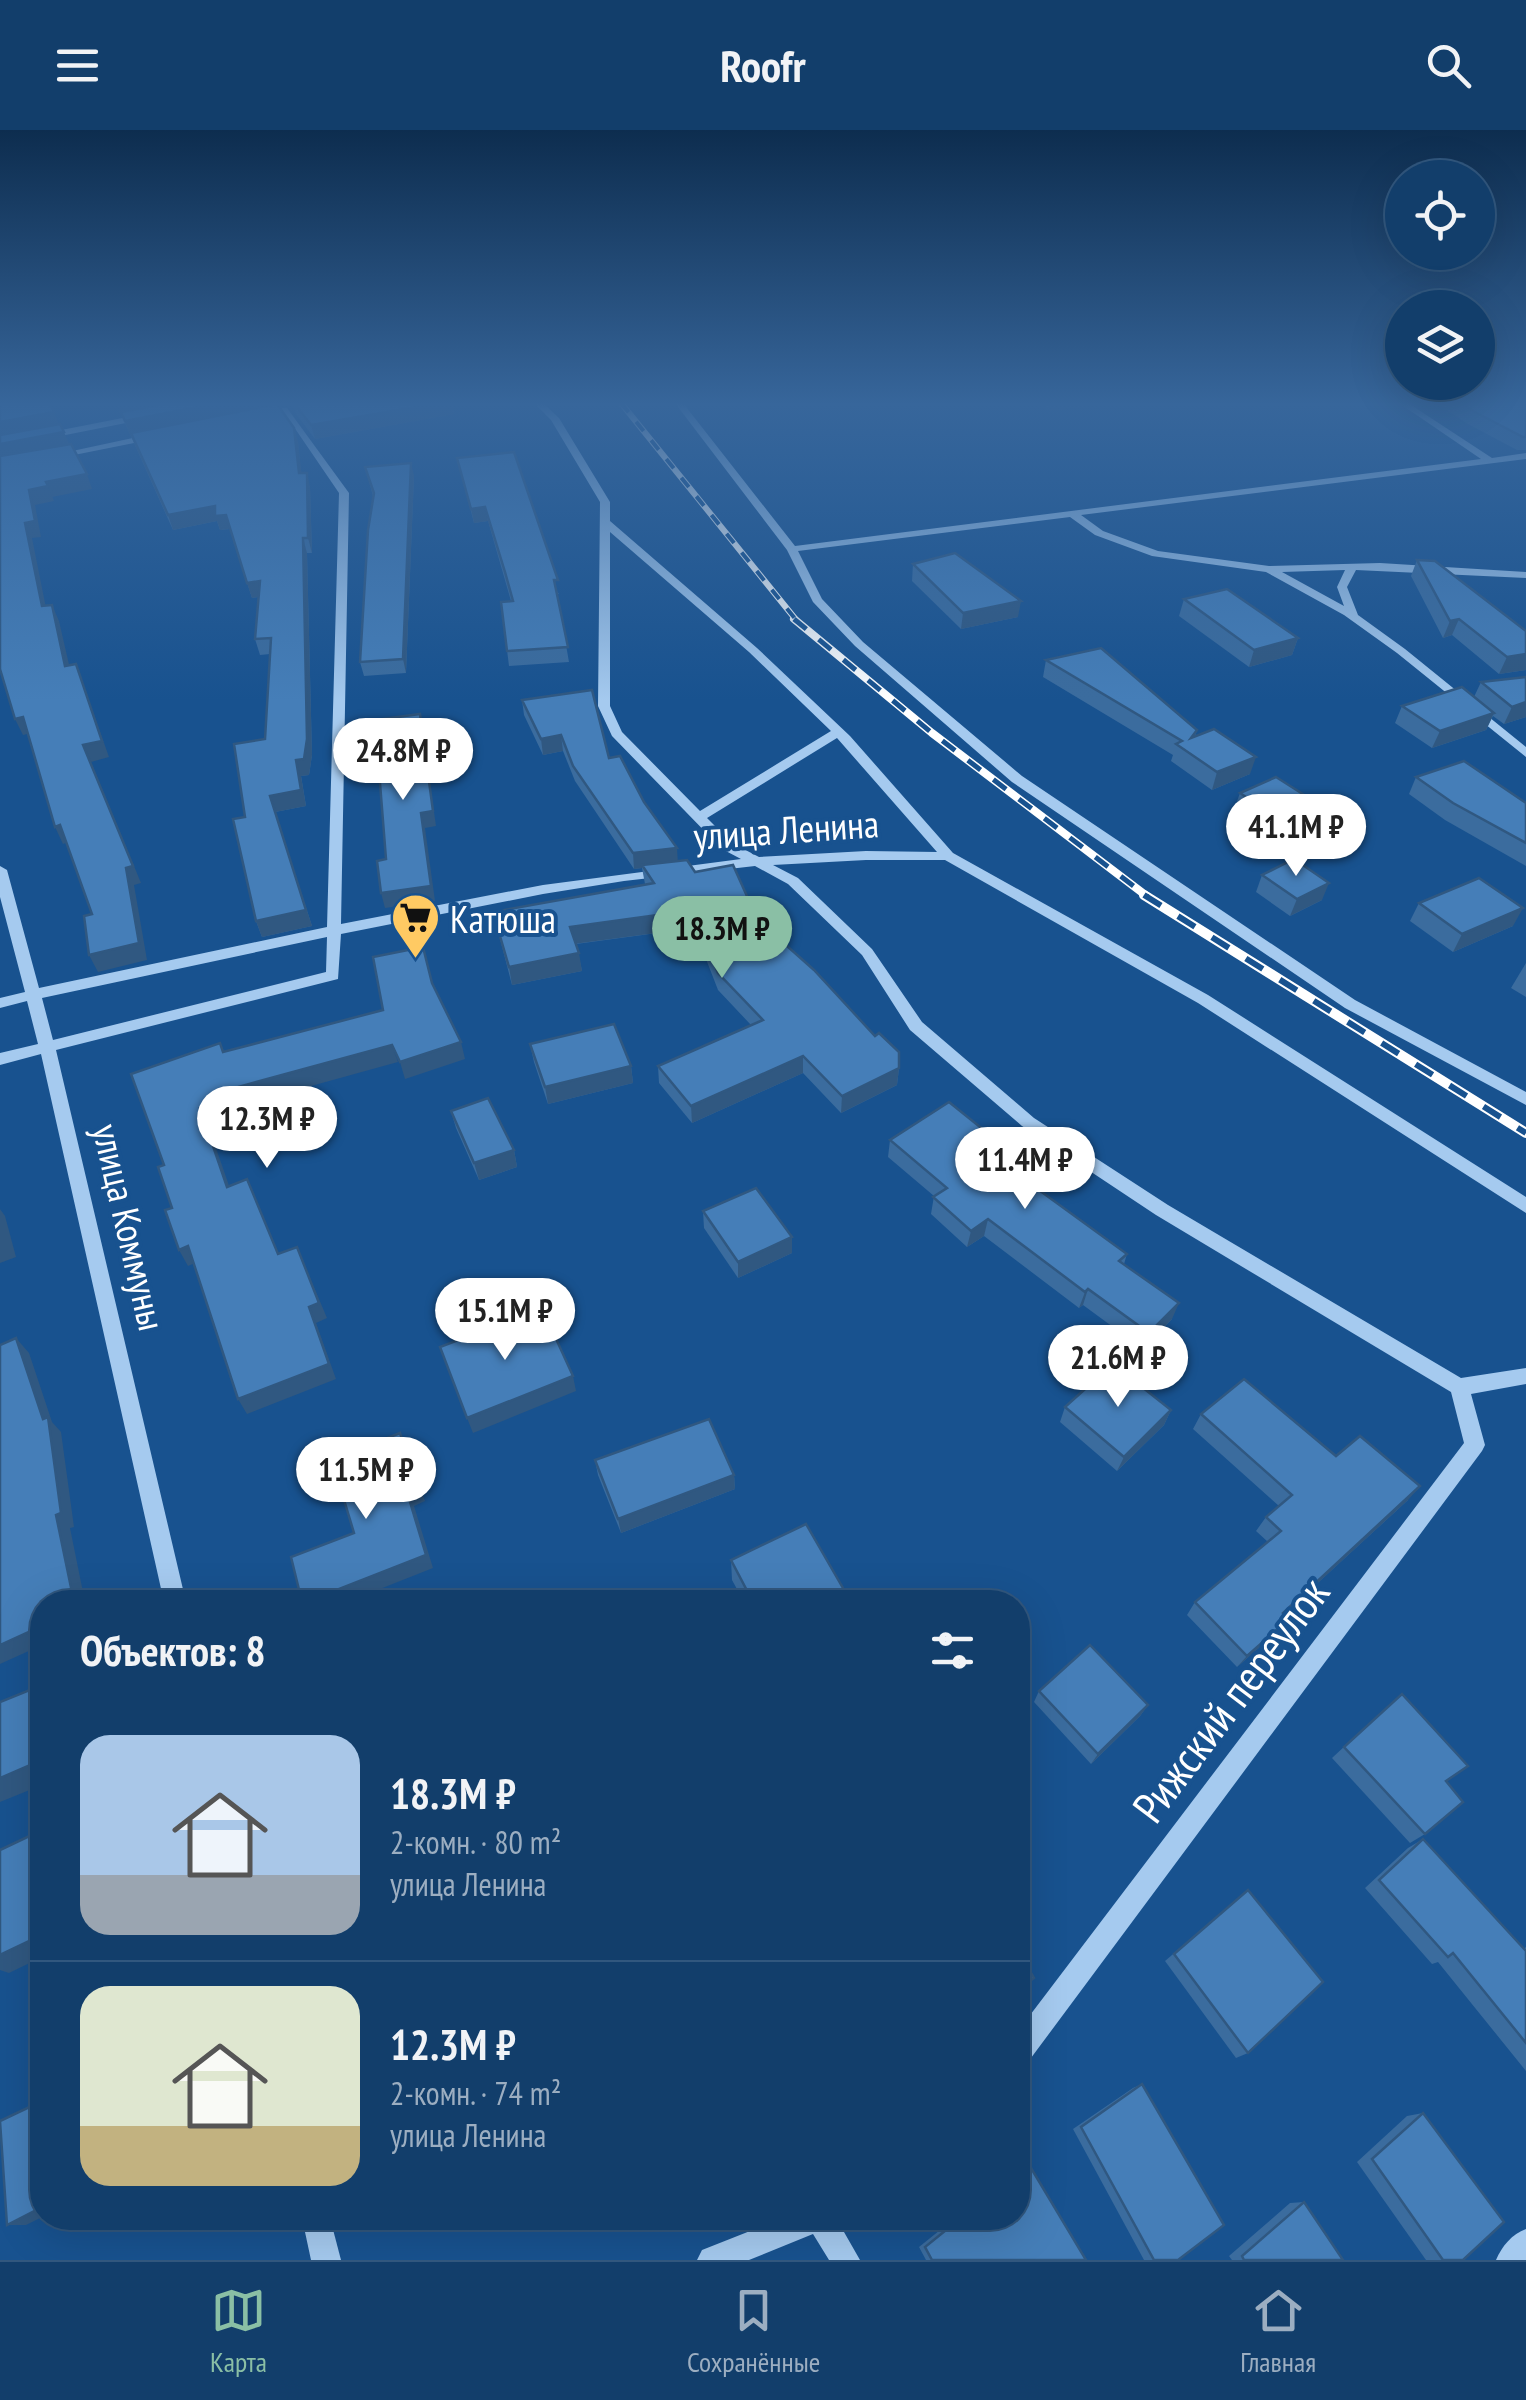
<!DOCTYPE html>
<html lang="ru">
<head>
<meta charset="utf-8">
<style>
  :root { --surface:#123e6b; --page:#1f4973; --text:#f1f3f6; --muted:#9caec1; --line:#31577e; --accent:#8abfa5 }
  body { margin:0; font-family:"PT Sans Narrow",sans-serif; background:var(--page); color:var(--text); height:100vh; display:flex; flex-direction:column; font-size:38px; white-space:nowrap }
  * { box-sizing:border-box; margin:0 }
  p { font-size:32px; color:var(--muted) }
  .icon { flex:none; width:55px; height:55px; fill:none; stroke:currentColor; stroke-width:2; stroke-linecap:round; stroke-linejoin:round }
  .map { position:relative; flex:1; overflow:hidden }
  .side { position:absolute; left:30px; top:1460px; width:1000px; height:640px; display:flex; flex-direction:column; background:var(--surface); border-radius:40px; box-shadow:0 10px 40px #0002,0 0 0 2px var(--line) }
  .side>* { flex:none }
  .fabs { position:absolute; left:1385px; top:30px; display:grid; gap:20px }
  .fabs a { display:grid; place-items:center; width:110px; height:110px; border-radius:50%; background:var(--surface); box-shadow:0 10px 40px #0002,0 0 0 2px var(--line); font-size:50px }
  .price { position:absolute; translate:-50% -85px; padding:0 22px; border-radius:35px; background:#fff; color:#222; font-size:32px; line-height:65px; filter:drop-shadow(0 2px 5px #0008) }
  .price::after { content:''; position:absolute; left:50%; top:60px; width:30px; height:22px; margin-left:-15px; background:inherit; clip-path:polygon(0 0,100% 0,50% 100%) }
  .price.on { background:var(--accent); color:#111 }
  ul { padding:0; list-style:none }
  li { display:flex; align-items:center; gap:30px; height:250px; padding:0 50px }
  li+li { border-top:2px solid var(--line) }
  li span { display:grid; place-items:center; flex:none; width:280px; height:200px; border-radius:30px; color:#555 }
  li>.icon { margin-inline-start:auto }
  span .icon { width:120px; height:120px; fill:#fffc; stroke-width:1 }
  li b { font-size:42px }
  h2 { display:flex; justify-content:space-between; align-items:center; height:120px; padding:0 50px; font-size:42px }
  header { display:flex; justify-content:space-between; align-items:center; height:130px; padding:0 50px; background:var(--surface); font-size:45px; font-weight:700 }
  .menu { display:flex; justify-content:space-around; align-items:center; height:140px; border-top:2px solid var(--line); background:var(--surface); font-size:28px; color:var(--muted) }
  .menu a { display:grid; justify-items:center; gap:5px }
  .menu .on { color:var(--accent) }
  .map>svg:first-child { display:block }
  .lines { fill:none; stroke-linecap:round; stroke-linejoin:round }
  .minor { fill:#a5caef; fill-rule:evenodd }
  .rail-far2-casing { stroke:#fff; stroke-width:6 }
  .rail-far1-casing { stroke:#fff; stroke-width:8 }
  .rail-casing { stroke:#fff; stroke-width:10 }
  .rail-far2 { stroke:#18528f; stroke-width:4; stroke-dasharray:12; stroke-linecap:butt }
  .rail-far1 { stroke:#18528f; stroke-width:5; stroke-dasharray:16; stroke-linecap:butt }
  .rail { stroke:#18528f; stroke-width:6; stroke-dasharray:20; stroke-linecap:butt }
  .wall { fill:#3b6c9e }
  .shaded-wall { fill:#305881 }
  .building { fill:#457eb8; stroke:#305881; stroke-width:2.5 }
  .labels { text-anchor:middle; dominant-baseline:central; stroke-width:8; stroke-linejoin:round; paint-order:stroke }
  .street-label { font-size:38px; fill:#fff; stroke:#18528f }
  .poi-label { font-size:38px; fill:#fff; stroke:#18528f; text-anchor:start }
  .near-street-label { font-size:45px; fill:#fff; stroke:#18528f }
</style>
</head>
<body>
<header><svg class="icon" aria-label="menu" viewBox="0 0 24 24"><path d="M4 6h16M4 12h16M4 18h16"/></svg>Roofr<svg class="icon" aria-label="search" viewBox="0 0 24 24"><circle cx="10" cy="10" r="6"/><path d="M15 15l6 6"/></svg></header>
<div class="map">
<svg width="1526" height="2130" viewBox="0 0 1526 2130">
  <rect width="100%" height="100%" fill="#18528f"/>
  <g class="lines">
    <g class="minor">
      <path d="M 534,273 L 543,273 L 559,288 L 610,372 L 610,391 L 757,518 L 850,606 L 953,723 L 1208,865 L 1526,1067 L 1526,1083 L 1198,873 L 945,730 L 866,730 L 773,735 L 798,748 L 872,819 L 922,892 L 1034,988 L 1168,1075 L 1461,1248 L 1526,1238 L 1526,1254 L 1471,1264 L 1485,1315 L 1482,1321 L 1028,1932 L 1018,1935 L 1018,1901 L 1464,1313 L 1451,1262 L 1156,1085 L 1022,996 L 910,900 L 862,825 L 788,754 L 755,736 L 624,751 L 543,764 L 341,804 L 338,849 L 56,920 L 186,1472 L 164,1472 L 41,924 L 0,935 L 0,923 L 38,914 L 27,871 L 0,878 L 0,868 L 25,862 L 0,767 L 0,736 L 7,740 L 39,858 L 327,797 L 339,363 L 281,278 L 287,278 L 349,363 L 341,794 L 543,755 L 741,729 L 722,719 L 612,606 L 598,576 L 600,372 L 551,290 ZM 610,402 L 749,522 L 831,601 L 700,681 L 622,602 L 610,576 ZM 837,608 L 937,722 L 866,721 L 759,727 L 732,713 L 707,688 ZM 327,807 L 326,842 L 53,910 L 42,868 Z"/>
      <path d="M 675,273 L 683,273 L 795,416 L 1481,329 L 1399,273 L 1408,273 L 1492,328 L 1526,323 L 1526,329 L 1081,385 L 1103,401 L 1158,421 L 1269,436 L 1380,433 L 1526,442 L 1526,448 L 1356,440 L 1347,457 L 1358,485 L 1405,519 L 1526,617 L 1526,627 L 1397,523 L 1344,485 L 1266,442 L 1152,426 L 1095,405 L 1070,387 L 798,421 L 822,469 L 863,512 L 1022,646 L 1355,870 L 1526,962 L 1526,975 L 1345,878 L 1012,652 L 855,516 L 813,472 L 787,420 ZM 1345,440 L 1337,457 L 1344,476 L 1282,442 Z"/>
      <polygon points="143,284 146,289 0,318 0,312"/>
      <polygon points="156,303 161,306 159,308 54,329 49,326"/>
      <polygon points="302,2088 330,2088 341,2130 311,2130"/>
      <polygon points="783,2088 836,2088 860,2130 829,2130 813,2104 749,2130 697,2130 702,2120"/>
      <path d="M 1526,2099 L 1526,2130 L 1496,2130 C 1502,2116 1512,2104 1526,2099 Z"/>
    </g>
    <defs>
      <polyline id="rail-far2" points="621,273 797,491"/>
      <polyline id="rail-far1" points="794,489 932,603 1148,767"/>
      <polyline id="rail" points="1144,765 1526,1003"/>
    </defs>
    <use href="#rail-far2" class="rail-far2-casing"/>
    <use href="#rail-far1" class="rail-far1-casing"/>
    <use href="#rail" class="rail-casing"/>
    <use href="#rail-far2" class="rail-far2"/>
    <use href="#rail-far1" class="rail-far1"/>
    <use href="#rail" class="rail"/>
  </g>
  <g class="wall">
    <polygon points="116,273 452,273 454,284 315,309 296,284 293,273 278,276 298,312 301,343 310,357 312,423 307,423 312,625 309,645 301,646 306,676 275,682 312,796 262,807 256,791 245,687 265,609 270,524 260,525 255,509 258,467 252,468 230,399 220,400 217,391 173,400"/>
    <polygon points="1041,273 1094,273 1094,275 1049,281"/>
    <polygon points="1436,273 1526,273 1526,320 1517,320 1468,294"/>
    <polygon points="457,328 559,464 557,464 569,532 509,536 501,472 511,471 488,391 474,393"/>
    <polygon points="365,337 414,346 406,543 364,546 360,532 373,366"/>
    <polygon points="1417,430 1526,501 1526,540 1499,544 1452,505 1443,508 1411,446"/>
    <polygon points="913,434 1018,487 961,499 912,451"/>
    <polygon points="1184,469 1298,508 1292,525 1249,537 1179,486"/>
    <polygon points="1046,530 1197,600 1195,606 1250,644 1212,660 1171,631 1173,625 1043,547"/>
    <polygon points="1526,547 1526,587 1504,594 1493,586 1486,600 1432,618 1395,593 1402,576 1474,567 1481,552"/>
    <polygon points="522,570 609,628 644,672 678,731 695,742 899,938 897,955 841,983 803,943 692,993 659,953 658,936 751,895 718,860 694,798 576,814 582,841 512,855 493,782 645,754 642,738 634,739 575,651 563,621 543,625 524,585"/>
    <polygon points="1416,647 1526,673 1526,736 1445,690 1409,664"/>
    <polygon points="1240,663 1324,699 1288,716 1234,680"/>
    <polygon points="1262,745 1322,770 1290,786 1256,762"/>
    <polygon points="1419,773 1513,796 1453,822 1410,791"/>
    <polygon points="1526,833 1526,867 1511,858"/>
    <polygon points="530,914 631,936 633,953 548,974 534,932"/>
    <polygon points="451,981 514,1020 517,1037 479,1050 456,998"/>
    <polygon points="890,1010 1028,1052 1127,1124 1124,1134 1172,1189 1143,1219 1083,1175 1079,1178 984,1106 967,1117 931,1084 934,1066 888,1027"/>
    <polygon points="703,1081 792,1123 738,1148 704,1098"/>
    <polygon points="1065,1277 1171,1280 1164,1295 1117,1341 1060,1292"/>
    <polygon points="1201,1284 1336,1326 1408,1370 1284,1484 1289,1489 1278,1501 1237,1537 1187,1485 1195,1472 1268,1412 1256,1401 1266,1387 1279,1376 1193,1299"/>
    <polygon points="595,1330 734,1345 735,1359 621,1403 598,1345"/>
    <polygon points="731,1430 851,1472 744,1472 732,1450"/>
    <polygon points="1039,1561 1148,1575 1140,1586 1091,1634 1034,1572"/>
    <polygon points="1389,1575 1446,1651 1425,1704 1410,1713 1332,1628"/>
    <polygon points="1423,1709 1524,1819 1526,1817 1526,1941 1438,1832 1432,1834 1365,1758 1408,1718"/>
    <polygon points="1248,1760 1248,1923 1236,1928 1165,1831"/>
    <polygon points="1142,1954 1178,2130 1144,2130 1073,1999 1133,1958"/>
    <polygon points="1423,1983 1463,2130 1426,2130 1357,2032 1407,1986"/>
    <polygon points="1028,2033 1086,2130 926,2130 919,2117 955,2088 1018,2088 1018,2036"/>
    <polygon points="1304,2072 1343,2130 1232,2130 1229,2126 1290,2073"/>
  </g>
  <g class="shaded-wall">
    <polygon points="117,273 188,273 121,285"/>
    <polygon points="218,273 295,273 130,305 125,291"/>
    <polygon points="439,273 452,273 454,284 315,309 311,295"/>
    <polygon points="1051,273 1094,273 1094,275 1049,281"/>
    <polygon points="54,282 60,297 0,308 0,292"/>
    <polygon points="294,298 298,312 303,358 299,343"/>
    <polygon points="64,302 70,316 0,330 0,314"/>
    <polygon points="411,333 414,346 406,543 403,529"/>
    <polygon points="307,343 310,357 312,423 308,408"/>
    <polygon points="87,344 92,359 52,367 46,352"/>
    <polygon points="48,356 54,371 35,375 41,407 32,408 49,493 42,476 25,393 29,360"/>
    <polygon points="215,376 226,385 230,399 220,400 217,391 173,400 168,385"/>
    <polygon points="485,377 488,391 474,393 471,379"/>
    <polygon points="303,408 307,423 312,625 309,645 301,646 306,676 275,682 312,796 262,807 256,791 270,666 296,630"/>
    <polygon points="260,451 264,466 252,468 247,453"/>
    <polygon points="1021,471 1018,487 961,499 963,483"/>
    <polygon points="52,475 59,491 73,552 65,536"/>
    <polygon points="1459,489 1452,505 1443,508 1450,491"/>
    <polygon points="1298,508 1292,525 1249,537 1254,520"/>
    <polygon points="1526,524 1526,540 1499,544 1507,527"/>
    <polygon points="76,534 109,627 91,632 141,753 134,755 147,830 98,842 89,825 139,813 83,615"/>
    <polygon points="1526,572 1526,587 1504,594 1512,577"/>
    <polygon points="1494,583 1486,600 1432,618 1440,601"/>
    <polygon points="420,584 436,696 425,698 435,771 385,778 381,763 421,683"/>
    <polygon points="23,587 31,603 23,605 15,589"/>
    <polygon points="561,605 563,621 543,625 541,609"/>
    <polygon points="1256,627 1250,644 1212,660 1217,642"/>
    <polygon points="1331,682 1324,699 1288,716 1295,699"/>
    <polygon points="60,695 68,712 63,714 55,697"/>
    <polygon points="677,718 678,734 642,735 642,738 634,739 633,723"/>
    <polygon points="1329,753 1322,770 1290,786 1297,769"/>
    <polygon points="1523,778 1513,796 1453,822 1462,804"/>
    <polygon points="693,780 694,798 573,814 570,797"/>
    <polygon points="579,823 582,841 512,855 509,837"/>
    <polygon points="461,912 465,929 405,949 400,932"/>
    <polygon points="392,915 398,932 246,974 238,957"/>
    <polygon points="803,926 803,943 692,993 691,976"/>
    <polygon points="631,936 633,953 548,974 545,957"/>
    <polygon points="899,938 897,955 841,983 842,966"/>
    <polygon points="241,964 249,980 208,995 235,1073 227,1057 200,978"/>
    <polygon points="514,1020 517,1037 479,1050 474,1033"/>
    <polygon points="1032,1039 1027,1056 1021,1047"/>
    <polygon points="0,1079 5,1086 16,1127 0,1133"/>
    <polygon points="988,1089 984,1106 967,1117 971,1101"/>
    <polygon points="792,1107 792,1123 738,1148 738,1132"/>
    <polygon points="188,1116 197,1132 188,1136 179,1120"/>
    <polygon points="297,1117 327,1188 316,1193 336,1249 247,1284 238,1269 309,1177"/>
    <polygon points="1088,1159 1083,1175 1079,1178 1085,1162"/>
    <polygon points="1179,1173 1172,1189 1143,1219 1149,1203"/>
    <polygon points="16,1208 29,1223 52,1292 61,1302 74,1397 70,1398 85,1472 74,1472 56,1385 43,1289"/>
    <polygon points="573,1246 576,1261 473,1303 467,1288"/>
    <polygon points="1171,1280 1164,1295 1117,1341 1124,1327"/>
    <polygon points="400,1303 425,1371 414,1376 433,1438 347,1472 306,1472 407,1362"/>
    <polygon points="734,1345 735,1359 621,1403 618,1389"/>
    <polygon points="1420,1356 1408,1370 1272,1495 1283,1483"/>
    <polygon points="1289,1489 1278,1501 1237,1537 1247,1526"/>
    <polygon points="42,1496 42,1515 0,1534 0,1515"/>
    <polygon points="1148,1575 1140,1586 1091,1634 1098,1624"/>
    <polygon points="42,1630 42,1655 0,1672 0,1648"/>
    <polygon points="42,1805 42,1827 9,1843 0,1840 0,1825"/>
    <polygon points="42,2077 42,2087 26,2095 7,2095"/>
  </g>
  <g class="building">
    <polygon points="0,273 49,273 54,282 0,292"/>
    <polygon points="169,273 218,273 125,291 121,282"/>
    <polygon points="294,273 439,273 311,295"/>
    <polygon points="1461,273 1526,273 1526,307 1523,307 1473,281"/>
    <polygon points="277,274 294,298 299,343 307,343 308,408 303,408 307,609 304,629 296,630 301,660 270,666 306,780 256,791 233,689 245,687 234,614 265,609 271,508 255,509 260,451 247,453 226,385 215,386 215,376 168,385 131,303"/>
    <polygon points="60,294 64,302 0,314 0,305"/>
    <polygon points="71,314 87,344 46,352 48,356 29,360 35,391 25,393 42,476 52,475 65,536 76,534 102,611 83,615 133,736 126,738 139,813 89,825 84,786 92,784 60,695 55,697 23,587 15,589 0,539 0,326"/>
    <polygon points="514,322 558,450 554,450 568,517 507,521 501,472 513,471 505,442 485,377 471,379 457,328"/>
    <polygon points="411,333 403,529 360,532 368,400 374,363 365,337"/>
    <polygon points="955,423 1021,471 963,483 913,434"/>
    <polygon points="1417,430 1435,431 1526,501 1526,524 1507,527 1459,489 1450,491"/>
    <polygon points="1227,459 1298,508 1254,520 1184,469"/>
    <polygon points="1101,518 1197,600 1191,608 1214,599 1256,627 1217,642 1176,614 1182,611 1046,530"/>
    <polygon points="1526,547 1526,572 1512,577 1481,552"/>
    <polygon points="1462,557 1494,583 1440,601 1402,576"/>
    <polygon points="592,560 609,628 620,626 644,672 677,718 633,723 573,636 561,605 541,609 522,570"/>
    <polygon points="420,584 433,681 421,683 431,756 381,763 377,731 386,729 375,590"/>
    <polygon points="1464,631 1526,673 1526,713 1453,673 1416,647"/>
    <polygon points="1276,647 1331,682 1295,699 1240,663"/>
    <polygon points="1294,729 1329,753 1297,769 1262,745"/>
    <polygon points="687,730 695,742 733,735 768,813 778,808 814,840 875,906 879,903 899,922 899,938 842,966 803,926 691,976 658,936 763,890 718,843 693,780 570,797 579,823 509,837 493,782 654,753 642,735"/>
    <polygon points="1479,748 1523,778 1462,804 1419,773"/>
    <polygon points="423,817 432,853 461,912 400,932 392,915 238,957 241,964 200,978 227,1057 247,1049 278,1124 297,1117 319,1173 309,1177 329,1234 238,1269 188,1116 179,1120 165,1080 172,1078 158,1037 164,1035 131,944 220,913 223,922 383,880 373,827"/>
    <polygon points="614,894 631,936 545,957 530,914"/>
    <polygon points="488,968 514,1020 474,1033 451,981"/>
    <polygon points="949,972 1032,1039 1021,1047 1127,1124 1119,1131 1179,1173 1149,1203 1088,1159 1085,1162 988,1089 971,1101 933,1067 947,1058 890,1010"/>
    <polygon points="756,1058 792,1107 738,1132 703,1081"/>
    <polygon points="542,1178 573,1246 467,1288 440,1217"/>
    <polygon points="16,1208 43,1289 48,1287 61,1383 56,1385 74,1472 42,1472 42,1496 0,1515 0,1215"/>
    <polygon points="1113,1234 1171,1280 1124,1327 1065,1277"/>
    <polygon points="1244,1249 1336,1326 1360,1306 1420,1356 1283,1483 1289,1489 1247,1526 1195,1472 1281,1401 1266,1387 1292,1365 1201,1284"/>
    <polygon points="709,1289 734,1345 618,1389 595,1330"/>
    <polygon points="400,1303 418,1357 407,1362 426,1425 306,1472 302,1472 291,1427 354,1403 332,1330"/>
    <polygon points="806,1394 851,1472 753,1472 731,1430"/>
    <polygon points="1090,1515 1148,1575 1098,1624 1039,1561"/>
    <polygon points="42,1555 42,1630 0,1648 0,1572"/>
    <polygon points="1402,1564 1468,1636 1446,1651 1463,1672 1425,1704 1344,1617"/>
    <polygon points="42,1700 42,1805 0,1825 0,1720"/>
    <polygon points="1423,1709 1526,1821 1526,1913 1453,1823 1448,1827 1379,1750"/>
    <polygon points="1248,1760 1323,1852 1248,1923 1174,1824"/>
    <polygon points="1018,1821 1034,1848 1018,1860"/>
    <polygon points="1142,1954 1224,2095 1178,2130 1154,2130 1081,1997"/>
    <polygon points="42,1971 42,2077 7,2095 0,1991"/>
    <polygon points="1423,1983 1504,2092 1463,2130 1443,2130 1372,2029"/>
    <polygon points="1028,2033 1086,2130 932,2130 925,2117 961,2088 1018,2088 1018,2041"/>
    <polygon points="1304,2072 1343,2130 1244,2130 1242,2126"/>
  </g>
  <linearGradient id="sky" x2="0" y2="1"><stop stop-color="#0d2d4f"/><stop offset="0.48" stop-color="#37669b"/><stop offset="1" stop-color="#37669b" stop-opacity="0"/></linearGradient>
  <rect width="1526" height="571" fill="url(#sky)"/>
  <defs>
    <symbol id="supermarket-pin" viewBox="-11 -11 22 30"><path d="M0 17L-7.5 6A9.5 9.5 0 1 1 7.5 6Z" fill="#ffca63" stroke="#18528f"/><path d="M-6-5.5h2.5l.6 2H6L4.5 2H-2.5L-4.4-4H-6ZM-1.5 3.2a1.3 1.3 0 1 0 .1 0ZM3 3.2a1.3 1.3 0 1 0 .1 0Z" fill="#111"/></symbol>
  </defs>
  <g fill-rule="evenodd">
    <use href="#supermarket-pin" x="388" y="760" width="55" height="75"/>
  </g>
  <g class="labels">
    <g class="street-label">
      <text transform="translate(786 699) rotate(-4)">улица Ленина</text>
      <text transform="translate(130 1097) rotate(77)">улица Коммуны</text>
    </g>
    <g class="poi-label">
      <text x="450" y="788">Катюша</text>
    </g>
    <g class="near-street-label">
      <text transform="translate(1230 1569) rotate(-53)">Рижский переулок</text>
    </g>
  </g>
</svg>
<div class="fabs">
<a><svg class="icon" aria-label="locate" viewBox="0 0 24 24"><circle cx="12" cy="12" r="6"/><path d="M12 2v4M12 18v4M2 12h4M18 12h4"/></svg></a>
<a><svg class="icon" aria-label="layers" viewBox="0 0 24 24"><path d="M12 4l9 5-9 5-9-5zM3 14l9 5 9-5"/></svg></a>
</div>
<b class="price" style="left:403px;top:673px">24.8M ₽</b>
<b class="price" style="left:1296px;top:749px">41.1M ₽</b>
<b class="price on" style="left:722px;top:851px">18.3M ₽</b>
<b class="price" style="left:267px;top:1041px">12.3M ₽</b>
<b class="price" style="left:1025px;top:1082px">11.4M ₽</b>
<b class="price" style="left:505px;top:1233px">15.1M ₽</b>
<b class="price" style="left:1118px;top:1280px">21.6M ₽</b>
<b class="price" style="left:366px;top:1392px">11.5M ₽</b>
<section class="side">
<h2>Объектов: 8<svg class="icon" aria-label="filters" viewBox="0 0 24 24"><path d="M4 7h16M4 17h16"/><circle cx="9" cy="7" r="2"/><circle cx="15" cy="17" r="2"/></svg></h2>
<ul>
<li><span style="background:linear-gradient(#a9c7e8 70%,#9aa5b1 0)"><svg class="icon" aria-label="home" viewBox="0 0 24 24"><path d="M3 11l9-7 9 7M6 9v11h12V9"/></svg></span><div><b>18.3M ₽</b><p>2-комн. · 80 m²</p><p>улица Ленина</p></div></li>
<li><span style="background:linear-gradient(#dfe7d0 70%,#c2b280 0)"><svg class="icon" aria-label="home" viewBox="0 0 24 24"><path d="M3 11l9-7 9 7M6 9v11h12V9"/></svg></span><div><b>12.3M ₽</b><p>2-комн. · 74 m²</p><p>улица Ленина</p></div></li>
</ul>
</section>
</div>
<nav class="menu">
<a class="on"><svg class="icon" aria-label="map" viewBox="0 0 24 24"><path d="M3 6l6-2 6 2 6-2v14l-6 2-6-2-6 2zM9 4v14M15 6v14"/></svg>Карта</a>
<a><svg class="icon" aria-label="saved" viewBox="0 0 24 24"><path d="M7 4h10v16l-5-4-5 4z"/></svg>Сохранённые</a>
<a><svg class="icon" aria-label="home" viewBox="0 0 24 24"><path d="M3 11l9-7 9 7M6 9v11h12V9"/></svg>Главная</a>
</nav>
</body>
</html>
